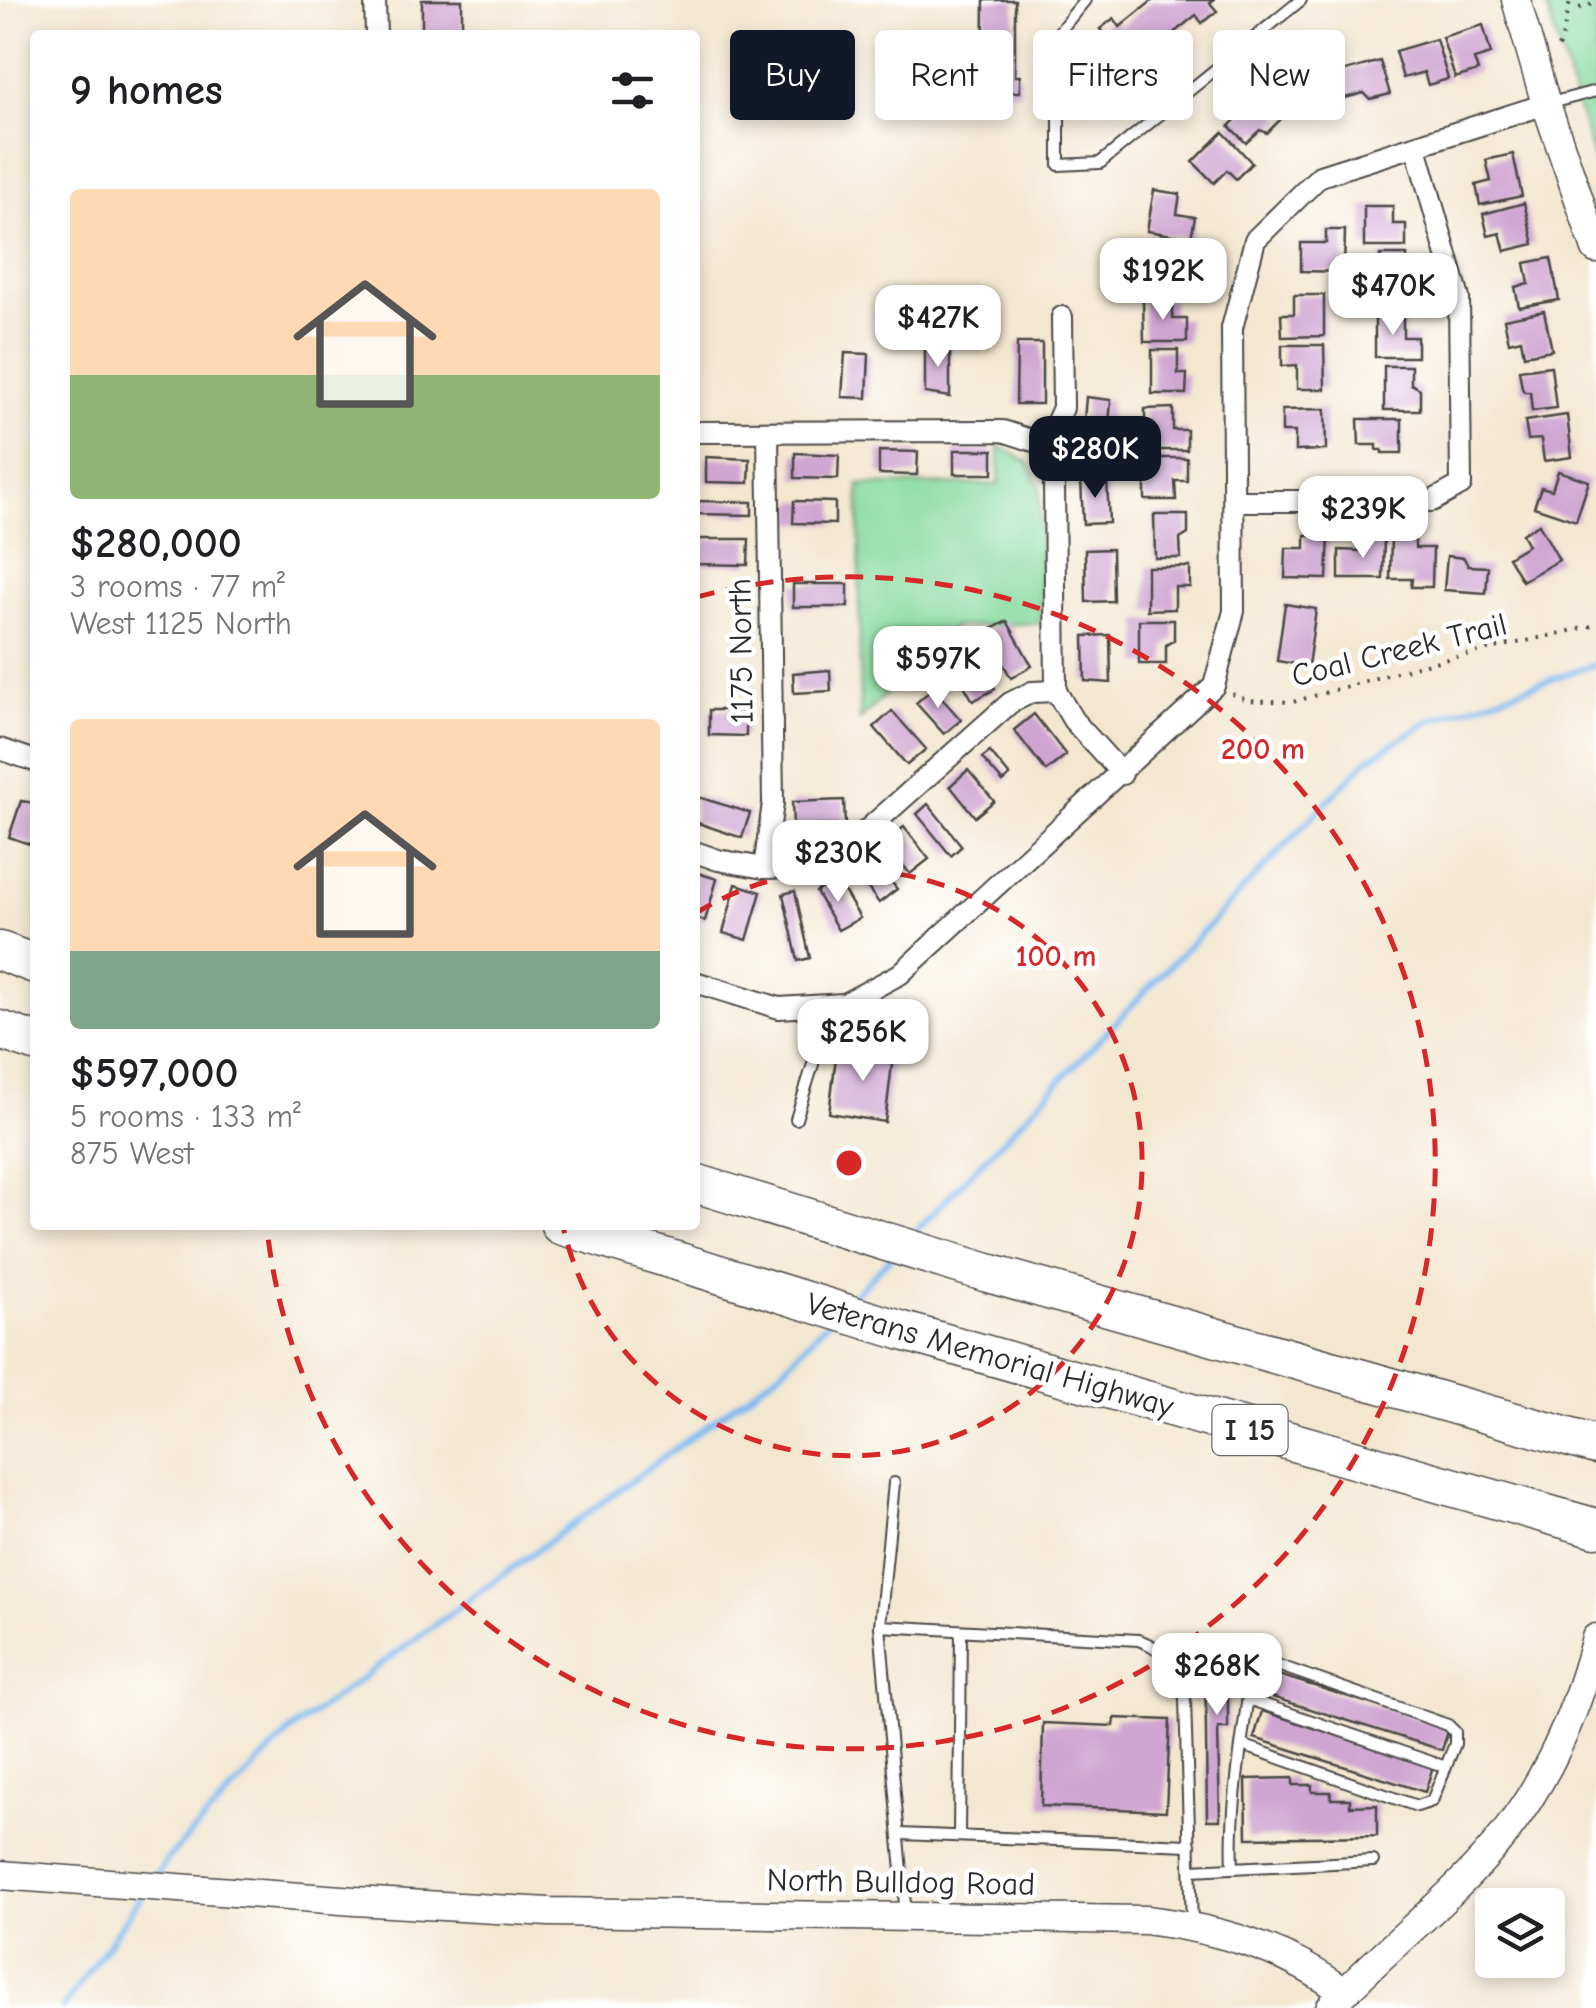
<!DOCTYPE html>
<html lang="en">
<head>
<meta charset="utf-8">
<style>
  :root { --surface:#fff; --page:#f6f6f6; --text:#202124; --muted:#757577; --accent:#111827 }
  body { margin:0; font-family:"Comic Neue",sans-serif; background:var(--page); color:var(--text); height:100vh; display:flex; flex-direction:column; font-size:38px; white-space:nowrap }
  * { box-sizing:border-box; margin:0 }
  p { font-size:32px; color:var(--muted) }
  .icon { flex:none; width:55px; height:55px; fill:none; stroke:currentColor; stroke-width:2; stroke-linecap:round; stroke-linejoin:round }
  .map { position:relative; flex:1; overflow:hidden }
  .drawer { position:absolute; left:30px; top:30px; width:670px; height:1200px; display:flex; flex-direction:column; background:var(--surface); border-radius:10px; box-shadow:0 5px 15px #0003 }
  .drawer>* { flex:none }
  .banner { position:absolute; left:730px; top:30px; width:715px; height:90px; display:flex; gap:20px }
  .fabs { position:absolute; left:1475px; top:1888px; display:grid; gap:20px }
  .fabs a { display:grid; place-items:center; width:90px; height:90px; border-radius:10px; background:var(--surface); box-shadow:0 5px 15px #0003; font-size:50px }
  .price { position:absolute; translate:-50% -85px; padding:0 22px; border-radius:20px; background:#fff; color:#222; font-size:32px; line-height:65px; filter:drop-shadow(0 2px 5px #0008) }
  .price::after { content:''; position:absolute; left:50%; top:60px; width:30px; height:22px; margin-left:-15px; background:inherit; clip-path:polygon(0 0,100% 0,50% 100%) }
  .price.current { background:var(--accent); color:#fff }
  ul { padding:0; list-style:none }
  li { display:grid; align-content:center; gap:20px; height:530px; padding:0 40px }
  li span { display:grid; place-items:center; height:310px; border-radius:10px; color:#555 }
  li>.icon { margin-inline-start:auto }
  span .icon { width:180px; height:180px; fill:#fffc; stroke-width:1 }
  li b { font-size:42px }
  h2 { display:flex; justify-content:space-between; align-items:center; height:120px; padding:0 40px; font-size:42px }
  .tag { padding:0 35px; border-radius:10px; background:var(--surface); box-shadow:0 5px 15px #0003; font-size:35px; line-height:90px }
  .tag.current { background:var(--accent); color:#fff }
  .map>svg:first-child { display:block }
  .green { fill:#85da9d; stroke:#588264; stroke-width:2.5 }
  .lines { fill:none; stroke-linecap:round; stroke-linejoin:round }
  .stream { stroke:#7eb9f0; stroke-width:6 }
  .building { fill:#cfa5d2 }
  .lane-casing { stroke:#494744; stroke-width:14 }
  .street-casing { stroke:#494744; stroke-width:24 }
  .secondary-casing { stroke:#494744; stroke-width:31 }
  .highway-casing { stroke:#494744; stroke-width:41 }
  .path { stroke:#494744; stroke-width:4; stroke-dasharray:2.5 8; stroke-linecap:butt }
  .lane { stroke:#fff; stroke-width:10 }
  .street { stroke:#fff; stroke-width:20 }
  .secondary { stroke:#fff; stroke-width:28 }
  .highway { stroke:#fff; stroke-width:38 }
  .ring { fill:none; stroke:#d62828; stroke-width:5; stroke-dasharray:18 12 }
  .labels { text-anchor:middle; dominant-baseline:central; stroke-width:9; stroke-linejoin:round; paint-order:stroke }
  .shield { fill:#fff; stroke:#6b6b6b; stroke-width:2.5 }
  .shield-label { font-size:30px; font-weight:bold; fill:#2b2b2b }
  .street-label { font-size:32px; fill:#2b2b2b; stroke:#fff }
  .centre { fill:#d62828; stroke:#fff; stroke-width:5 }
  .ring-label { font-size:30px; text-anchor:middle; font-weight:bold; fill:#d62828; stroke:#fff; stroke-width:9; stroke-linejoin:round; paint-order:stroke }
</style>
</head>
<body>
<div class="map">
<svg width="1596" height="2008" viewBox="0 0 1596 2008">
  <rect width="100%" height="100%" fill="#fff"/>
  <filter id="ink" filterUnits="userSpaceOnUse"><feTurbulence type="fractalNoise" baseFrequency=".01" numOctaves="2"/><feDisplacementMap in="SourceGraphic" scale="20" xChannelSelector="R" yChannelSelector="G"/><feConvolveMatrix kernelMatrix="1 2 1 2 8 2 1 2 1" color-interpolation-filters="sRGB"/></filter>
  <filter id="wash" filterUnits="userSpaceOnUse"><feTurbulence type="fractalNoise" baseFrequency=".0048" numOctaves="4" result="noise"/><feDisplacementMap in="SourceGraphic" scale="40" xChannelSelector="R" yChannelSelector="G"/><feGaussianBlur stdDeviation="2.25" result="paint"/><feColorMatrix in="noise" values="0 0 0 0 0 0 0 0 0 0 0 0 0 0 0 0 0 1.4 0 .05"/><feComposite in="paint" operator="in"/></filter>
  <g filter="url(#wash)">
    <rect width="100%" height="100%" fill="#f3e7d0"/>
    <g class="green">
      <polygon points="1544,0 1596,0 1596,166"/>
      <polygon points="999,446 1028,462 1040,487 1041,623 953,627 860,720 859,485 999,484"/>
    </g>
    <g class="lines">
      <g class="stream">
        <polyline points="911,1236 1367,760 1431,720 1596,664"/>
        <polyline points="848,1301 892,1256"/>
        <polyline points="155,1877 169,1857 290,1731 781,1371 829,1320"/>
        <polyline points="63,2008 142,1895"/>
      </g>
    </g>
    <g id="blocks">
      <g class="building">
        <rect x="422" y="0" width="40" height="35"/>
        <polygon points="984,0 1015,0 1015,76 1020,76 1020,92 983,92"/>
        <polygon points="1153,0 1213,0 1210,3 1217,11 1202,23 1196,15 1145,56 1152,64 1137,76 1131,69 1122,76 1097,46 1107,38 1100,29 1114,18 1120,27"/>
        <polygon points="1483,25 1491,54 1474,59 1478,71 1455,78 1442,37"/>
        <polygon points="1436,39 1448,79 1428,85 1424,72 1403,78 1395,51"/>
        <polygon points="1380,61 1390,94 1370,99 1364,93 1345,98 1338,73"/>
        <polygon points="1328,68 1339,108 1319,114 1316,100 1294,106 1287,79"/>
        <polygon points="1259,96 1281,119 1267,133 1260,130 1246,143 1229,126"/>
        <polygon points="1223,132 1252,163 1236,179 1227,170 1214,183 1193,162"/>
        <polygon points="1513,154 1522,196 1480,205 1476,185 1491,181 1486,160"/>
        <polygon points="1154,190 1180,194 1177,214 1195,217 1191,238 1147,231"/>
        <polygon points="1524,203 1534,244 1505,251 1500,233 1488,236 1483,214"/>
        <polygon points="1364,206 1393,206 1393,224 1406,224 1406,247 1364,247"/>
        <polygon points="1326,230 1345,230 1344,272 1301,271 1301,243 1326,243"/>
        <polygon points="1151,240 1176,244 1173,264 1181,266 1177,288 1144,282"/>
        <polygon points="1380,255 1407,255 1407,273 1416,278 1416,299 1381,299"/>
        <polygon points="1551,258 1559,300 1519,307 1515,287 1529,284 1525,263"/>
        <polygon points="1294,295 1324,295 1324,336 1282,337 1281,314 1294,314"/>
        <polygon points="1143,300 1173,300 1173,319 1187,319 1187,342 1144,342"/>
        <polygon points="1544,311 1552,350 1524,355 1521,339 1509,342 1504,319"/>
        <polygon points="1375,314 1403,314 1403,337 1417,337 1417,357 1375,357"/>
        <polygon points="1017,343 1042,343 1042,404 1016,404"/>
        <polygon points="925,345 950,345 950,397 925,393"/>
        <polygon points="1282,345 1324,345 1325,389 1297,389 1297,365 1282,366"/>
        <polygon points="1152,350 1178,350 1178,374 1187,374 1186,394 1152,394"/>
        <polygon points="845,353 869,354 867,398 842,397"/>
        <polygon points="1384,366 1411,366 1411,384 1420,389 1420,410 1384,410"/>
        <polygon points="1551,366 1556,408 1532,411 1530,392 1524,392 1522,388 1519,370"/>
        <polygon points="1086,397 1111,400 1108,436 1083,433"/>
        <polygon points="1173,408 1173,430 1187,430 1187,450 1145,450 1145,409"/>
        <polygon points="1325,409 1326,450 1295,451 1295,432 1282,432 1282,410"/>
        <polygon points="1567,415 1572,457 1544,461 1541,439 1528,440 1525,421"/>
        <polygon points="1358,419 1402,419 1402,453 1382,453 1382,450 1377,450 1377,445 1359,445"/>
        <rect x="954" y="450" width="39" height="24"/>
        <polygon points="879,451 918,452 917,475 879,474"/>
        <polygon points="795,453 839,455 838,479 795,478"/>
        <polygon points="706,457 750,459 749,483 706,482"/>
        <polygon points="1145,458 1187,458 1187,481 1175,481 1176,500 1145,500"/>
        <polygon points="1558,471 1589,481 1576,521 1534,507 1541,487 1552,490"/>
        <polygon points="1107,478 1109,523 1083,524 1081,479"/>
        <polygon points="695,501 752,502 752,515 695,514"/>
        <polygon points="794,501 835,502 835,524 793,523"/>
        <polygon points="1154,515 1188,515 1188,534 1180,539 1181,558 1155,558"/>
        <polygon points="1539,524 1559,560 1522,581 1508,557 1528,545 1522,534"/>
        <polygon points="1305,535 1329,536 1327,579 1285,578 1286,548 1305,548"/>
        <polygon points="1363,536 1384,536 1383,579 1339,579 1339,550 1363,551"/>
        <polygon points="1391,536 1415,537 1415,548 1433,548 1432,587 1411,587 1412,579 1390,579"/>
        <polygon points="696,539 749,539 748,565 695,564"/>
        <polygon points="1112,549 1113,601 1086,602 1085,550"/>
        <polygon points="1447,556 1464,558 1468,566 1488,567 1486,593 1444,590"/>
        <polygon points="1147,567 1190,567 1190,587 1175,587 1175,609 1147,610"/>
        <rect x="793" y="584" width="55" height="23"/>
        <polygon points="1285,604 1316,609 1308,666 1277,661"/>
        <polygon points="1139,620 1174,620 1174,640 1166,645 1166,664 1139,664"/>
        <polygon points="1007,621 1032,666 1011,678 986,632"/>
        <polygon points="1110,635 1111,683 1085,681 1084,636"/>
        <polygon points="974,651 995,689 973,701 952,664"/>
        <polygon points="830,670 831,691 794,693 793,673"/>
        <polygon points="933,688 961,720 944,734 916,703"/>
        <polygon points="709,710 746,710 746,736 709,735"/>
        <polygon points="892,711 926,749 907,765 874,727"/>
        <polygon points="1034,714 1066,755 1046,771 1014,730"/>
        <polygon points="990,752 1010,776 1003,782 982,758"/>
        <polygon points="968,770 994,801 975,817 950,786"/>
        <polygon points="695,796 750,813 742,838 695,822"/>
        <polygon points="844,800 845,825 793,827 792,802"/>
        <polygon points="21,801 35,803 35,846 9,837"/>
        <polygon points="928,804 962,846 951,856 917,814"/>
        <polygon points="904,827 929,859 910,874 885,842"/>
        <polygon points="871,856 897,889 879,903 854,870"/>
        <polygon points="695,872 717,879 705,921 695,918"/>
        <polygon points="837,879 860,918 838,930 816,892"/>
        <polygon points="736,884 761,892 747,940 723,933"/>
        <polygon points="795,891 810,958 798,961 783,894"/>
        <polygon points="860,1044 894,1048 885,1122 829,1113 836,1057 858,1060"/>
        <polygon points="1205,1650 1235,1650 1235,1695 1228,1695 1228,1728 1218,1728 1220,1820 1207,1820"/>
        <polygon points="1269,1672 1449,1728 1442,1750 1262,1694"/>
        <polygon points="1262,1711 1433,1766 1425,1792 1254,1738"/>
        <polygon points="1115,1718 1170,1720 1166,1811 1041,1806 1043,1723 1114,1726"/>
        <polygon points="1293,1778 1293,1785 1312,1785 1312,1792 1331,1792 1331,1799 1350,1799 1350,1806 1377,1805 1377,1836 1247,1838 1246,1779"/>
      </g>
    </g>
  </g>
  <g filter="url(#ink)">
    <use href="#blocks" fill-opacity="0" stroke="#494744" stroke-width="2.5"/>
    <g class="lines">
      <defs>
        <g id="lane">
          <polyline points="1085,0 1059,32 1059,165 1100,163 1301,0"/>
          <polyline points="1547,104 1596,91"/>
          <polyline points="796,1119 818,1048 824,1006"/>
          <polyline points="880,1626 894,1483"/>
          <polyline points="1248,1699 1446,1767"/>
          <polyline points="900,1834 1190,1845"/>
          <polyline points="959,1836 961,1631"/>
          <path d="M 1233,1868 C 1230,1803 1243,1738 1251,1673 L 1257,1663 L 1266,1661 L 1448,1725 L 1455,1732 L 1455,1744 L 1432,1801 L 1417,1806 L 1242,1745"/>
          <polyline points="1191,1870 1373,1861"/>
          <path d="M 906,1916 L 880,1626 L 1139,1640 C 1170,1652 1179,1667 1185,1699 L 1192,1926"/>
        </g>
        <g id="street">
          <polyline points="375,0 376,35"/>
          <polyline points="1062,317 1063,408 1046,445 1054,482 1056,691 1073,720 1122,774"/>
          <polyline points="695,432 1003,431 1046,445"/>
          <polyline points="1235,501 1432,501 1461,485 1459,298 1416,147"/>
          <polyline points="0,749 35,761"/>
          <polyline points="695,852 718,860 764,868 808,867 849,846 1010,703 1032,692 1056,691"/>
          <polyline points="764,868 773,803 768,432"/>
          <polyline points="695,982 779,1008 844,1004 900,974 1214,686 1234,611 1232,328 1255,240 1320,176 1546,104"/>
        </g>
        <g id="secondary">
          <polyline points="1516,0 1546,104 1596,249"/>
          <path d="M 0,1875 L 355,1901 L 549,1912 L 1146,1920 C 1218,1929 1285,1948 1344,1992"/>
          <path d="M 1330,2008 C 1375,1958 1429,1917 1475,1868 C 1538,1802 1573,1725 1596,1638"/>
        </g>
        <g id="highway">
          <polyline points="0,951 35,964"/>
          <polyline points="0,1030 35,1042"/>
          <polyline points="695,1183 988,1273 1596,1445"/>
          <polyline points="560,1225 903,1331 1596,1528"/>
        </g>
      </defs>
      <use href="#lane" class="lane-casing"/>
      <use href="#street" class="street-casing"/>
      <use href="#secondary" class="secondary-casing"/>
      <use href="#highway" class="highway-casing"/>
      <g class="path">
        <polyline points="1579,8 1596,3"/>
        <path d="M 1558,47 C 1566,31 1565,16 1571,0"/>
        <polyline points="32,644 35,645"/>
        <polyline points="1232,694 1247,700 1293,702 1421,665 1596,625"/>
      </g>
      <use href="#lane" class="lane"/>
      <use href="#street" class="street"/>
      <use href="#secondary" class="secondary"/>
      <use href="#highway" class="highway"/>
    </g>
  </g>
  <g class="ring">
    <path d="M696 913A293 293 0 1 1 563 1226"/>
    <path d="M697 597A586 586 0 1 1 267 1229"/>
  </g>
  <g class="labels">
    <rect class="shield" x="1212.5" y="1405" width="75" height="50" rx="8"/>
    <g class="shield-label">
      <text x="1250" y="1430">I 15</text>
    </g>
    <g class="street-label">
      <text transform="translate(1399 650) rotate(-14)">Coal Creek Trail</text>
      <text transform="translate(741 651) rotate(-91)">1175 North</text>
      <text transform="translate(990 1355) rotate(16)">Veterans Memorial Highway</text>
      <text transform="translate(901 1882) rotate(1)">North Bulldog Road</text>
    </g>
  </g>
  <circle cx="849" cy="1163" r="15" class="centre"/>
  <g class="ring-label">
    <text x="1263" y="759">200 m</text>
    <text x="1056" y="966">100 m</text>
  </g>
</svg>
<div class="fabs">
<a><svg class="icon" aria-label="layers" viewBox="0 0 24 24"><path d="M12 4l9 5-9 5-9-5zM3 14l9 5 9-5"/></svg></a>
</div>
<b class="price" style="left:1163px;top:323px">$192K</b>
<b class="price" style="left:1393px;top:338px">$470K</b>
<b class="price" style="left:938px;top:370px">$427K</b>
<b class="price current" style="left:1095px;top:501px">$280K</b>
<b class="price" style="left:1363px;top:561px">$239K</b>
<b class="price" style="left:938px;top:711px">$597K</b>
<b class="price" style="left:838px;top:905px">$230K</b>
<b class="price" style="left:863px;top:1084px">$256K</b>
<b class="price" style="left:1217px;top:1718px">$268K</b>
<div class="banner">
<a class="tag current">Buy</a>
<a class="tag">Rent</a>
<a class="tag">Filters</a>
<a class="tag">New</a>
</div>
<section class="drawer">
<h2>9 homes<svg class="icon" aria-label="filters" viewBox="0 0 24 24"><path d="M4 7h16M4 17h16"/><circle cx="9" cy="7" r="2"/><circle cx="15" cy="17" r="2"/></svg></h2>
<ul>
<li><span style="background:linear-gradient(#ffd9b3 60%,#8fb573 0)"><svg class="icon" aria-label="home" viewBox="0 0 24 24"><path d="M3 11l9-7 9 7M6 9v11h12V9"/></svg></span><div><b>$280,000</b><p>3 rooms · 77 m²</p><p>West 1125 North</p></div></li>
<li><span style="background:linear-gradient(#ffd9b3 75%,#7fa58c 0)"><svg class="icon" aria-label="home" viewBox="0 0 24 24"><path d="M3 11l9-7 9 7M6 9v11h12V9"/></svg></span><div><b>$597,000</b><p>5 rooms · 133 m²</p><p>875 West</p></div></li>
</ul>
</section>
</div>
</body>
</html>
